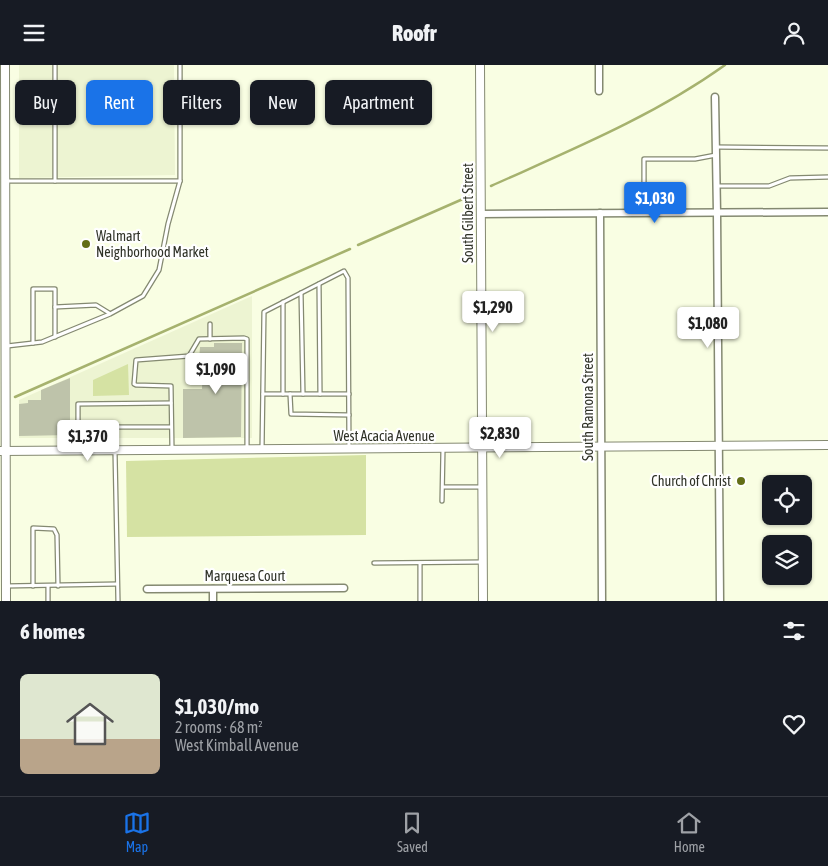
<!DOCTYPE html>
<html lang="en">
<head>
<meta charset="utf-8">
<style>
  :root { --surface:#171b24; --page:#242831; --text:#f1f3f6; --muted:#9ea1a6; --line:#363941; --accent:#1a73e8 }
  body { margin:0; font-family:"Asap Condensed",sans-serif; background:var(--page); color:var(--text); height:100vh; display:flex; flex-direction:column; font-size:19px; white-space:nowrap }
  * { box-sizing:border-box; margin:0 }
  p { font-size:16px; color:var(--muted) }
  .icon { flex:none; width:28px; height:28px; fill:none; stroke:currentColor; stroke-width:2; stroke-linecap:round; stroke-linejoin:round }
  .map { position:relative; height:536px; overflow:hidden }
  .details { display:flex; flex-direction:column; background:var(--surface); flex:1 }
  .details>* { flex:none }
  .top-card { position:absolute; left:15px; top:15px; width:500px; height:45px; display:flex; gap:10px }
  .tools { position:absolute; left:762px; top:410px; display:grid; gap:10px }
  .tools a { display:grid; place-items:center; width:50px; height:50px; border-radius:8px; background:var(--surface); box-shadow:0 1px 4px #0004; font-size:25px }
  .price { position:absolute; translate:-50% -42px; padding:0 11px; border-radius:5px; background:#fff; color:#222; font-size:16px; line-height:32px; filter:drop-shadow(0 1px 2px #0008) }
  .price::after { content:''; position:absolute; left:50%; top:30px; width:15px; height:11px; margin-left:-8px; background:inherit; clip-path:polygon(0 0,100% 0,50% 100%) }
  .price.current { background:var(--accent); color:#fff }
  ul { padding:0; list-style:none }
  li { display:flex; align-items:center; gap:15px; height:125px; padding:0 20px }
  li+li { border-top:1px solid var(--line) }
  li span { display:grid; place-items:center; flex:none; width:140px; height:100px; border-radius:8px; color:#555 }
  li>.icon { margin-inline-start:auto }
  span .icon { width:60px; height:60px; fill:#fffc; stroke-width:1 }
  li b { font-size:21px }
  h2 { display:flex; justify-content:space-between; align-items:center; height:60px; padding:0 20px; font-size:21px }
  .chip { padding:0 18px; border-radius:8px; background:var(--surface); box-shadow:0 1px 4px #0004; font-size:18px; line-height:45px }
  .chip.current { background:var(--accent); color:#fff }
  header { display:flex; justify-content:space-between; align-items:center; height:65px; padding:0 20px; background:var(--surface); font-size:22px; font-weight:800 }
  .dock { display:flex; justify-content:space-around; align-items:center; height:70px; border-top:1px solid var(--line); background:var(--surface); font-size:14px; color:var(--muted) }
  .dock a { display:grid; justify-items:center; gap:2px }
  .dock .current { color:var(--accent) }
  .map>svg:first-child { display:block }
  .built { fill:#edf4d2 }
  .green { fill:#d5e2a3 }
  .lines { fill:none; stroke-linecap:round; stroke-linejoin:round }
  .stream { stroke:#a6b26e; stroke-width:2.5 }
  .building { fill:#bec3aa }
  .service-casing { stroke:#848971; stroke-width:5.5 }
  .minor-casing { stroke:#848971; stroke-width:9 }
  .tertiary-casing { stroke:#848971; stroke-width:10 }
  .service { stroke:#fff; stroke-width:3 }
  .minor { stroke:#fff; stroke-width:6 }
  .tertiary { stroke:#fff; stroke-width:8 }
  .poi-dot { fill:#636e17; stroke:#fff; stroke-width:2 }
  .labels { text-anchor:middle; dominant-baseline:central; stroke-width:4.5; stroke-linejoin:round; paint-order:stroke }
  .street-label { font-size:14px; fill:#2f3227; stroke:#fff }
  .poi-label { font-size:14px; fill:#2f3227; stroke:#fff; text-anchor:start }
</style>
</head>
<body>
<header><svg class="icon" aria-label="menu" viewBox="0 0 24 24"><path d="M4 6h16M4 12h16M4 18h16"/></svg>Roofr<svg class="icon" aria-label="person" viewBox="0 0 24 24"><circle cx="12" cy="8" r="4"/><path d="M4 21q1-7 8-7t8 7"/></svg></header>
<div class="map">
<svg width="828" height="536" viewBox="0 0 828 536">
  <rect width="100%" height="100%" fill="#f9fee3"/>
  <g class="built">
    <polygon points="19,0 174,0 175,110 19,113"/>
    <polygon points="252,231 252,373 19,373 19,335"/>
  </g>
  <g class="green">
    <polygon points="128,299 129,330 93,331 93,315"/>
    <polygon points="366,390 366,470 127,472 126,396"/>
  </g>
  <g class="lines">
    <g class="stream">
      <path d="M 491,121 C 571,85 654,51 725,0"/>
      <polyline points="358,180 472,130"/>
      <polyline points="15,332 350,184"/>
    </g>
  </g>
  <g class="building">
    <polygon points="214,278 242,278 241,372 183,373 183,324 202,324 203,295 199,295 200,282 214,282"/>
    <polygon points="70,313 70,370 19,371 19,339 28,338 28,335 41,335 41,325"/>
  </g>
  <g class="lines">
    <defs>
      <g id="service">
        <polyline points="716,82 828,83"/>
        <polyline points="5,116 180,116 180,0"/>
        <polyline points="55,116 55,0"/>
        <polyline points="718,121 769,121 790,113 828,112"/>
        <polyline points="644,148 644,94 695,94 716,90"/>
        <polyline points="319,219 320,329"/>
        <polyline points="301,228 303,329"/>
        <polyline points="283,237 283,329"/>
        <polyline points="55,242 96,240 109,248"/>
        <polyline points="210,274 210,259"/>
        <polyline points="33,278 33,224 55,224 55,272"/>
        <polyline points="7,281 42,277 110,249 143,231 159,205 168,159 180,116"/>
        <polyline points="263,329 349,329"/>
        <polyline points="290,329 291,349 349,350"/>
        <polyline points="78,362 171,362"/>
        <polyline points="172,384 171,321 136,320 134,319 136,295 189,291 199,274 244,273 247,274 247,383"/>
        <polyline points="262,384 264,247 344,206 348,213 349,382"/>
        <polyline points="78,385 78,339 171,338"/>
        <polyline points="115,387 118,536"/>
        <polyline points="443,422 482,422"/>
        <polyline points="442,436 443,384"/>
        <polyline points="374,498 482,497"/>
        <polyline points="420,498 420,536"/>
        <polyline points="6,521 117,519"/>
        <polyline points="33,521 33,463 54,464 57,470 58,521"/>
        <polyline points="48,521 48,536"/>
      </g>
      <g id="minor">
        <polyline points="599,0 599,26"/>
        <polyline points="715,32 717,148 720,536"/>
        <polyline points="600,148 602,536"/>
        <polyline points="481,149 828,147"/>
        <polyline points="147,524 344,523"/>
        <polyline points="213,524 213,536"/>
      </g>
      <g id="tertiary">
        <polyline points="5,0 6,536"/>
        <polyline points="480,0 483,536"/>
        <polyline points="0,386 828,380"/>
      </g>
    </defs>
    <use href="#service" class="service-casing"/>
    <use href="#minor" class="minor-casing"/>
    <use href="#tertiary" class="tertiary-casing"/>
    <use href="#service" class="service"/>
    <use href="#minor" class="minor"/>
    <use href="#tertiary" class="tertiary"/>
  </g>
  <g class="poi-dot">
    <circle cx="86" cy="179" r="5"/>
    <circle cx="741" cy="416" r="5"/>
  </g>
  <g class="labels">
    <g class="street-label">
      <text transform="translate(468 148) rotate(-90)">South Gilbert Street</text>
      <text transform="translate(588 342) rotate(-90)">South Ramona Street</text>
      <text x="384" y="371">West Acacia Avenue</text>
      <text x="245" y="511">Marquesa Court</text>
    </g>
    <g class="poi-label">
      <text x="96" y="171">Walmart<tspan x="96" dy="16">Neighborhood Market</tspan></text>
      <text x="731" y="416" text-anchor="end">Church of Christ</text>
    </g>
  </g>
</svg>
<div class="tools">
<a><svg class="icon" aria-label="locate" viewBox="0 0 24 24"><circle cx="12" cy="12" r="6"/><path d="M12 2v4M12 18v4M2 12h4M18 12h4"/></svg></a>
<a><svg class="icon" aria-label="layers" viewBox="0 0 24 24"><path d="M12 4l9 5-9 5-9-5zM3 14l9 5 9-5"/></svg></a>
</div>
<b class="price current" style="left:655px;top:159px">$1,030</b>
<b class="price" style="left:493px;top:268px">$1,290</b>
<b class="price" style="left:708px;top:284px">$1,080</b>
<b class="price" style="left:216px;top:330px">$1,090</b>
<b class="price" style="left:500px;top:394px">$2,830</b>
<b class="price" style="left:88px;top:397px">$1,370</b>
<div class="top-card">
<a class="chip">Buy</a>
<a class="chip current">Rent</a>
<a class="chip">Filters</a>
<a class="chip">New</a>
<a class="chip">Apartment</a>
</div>
</div>
<section class="details">
<h2>6 homes<svg class="icon" aria-label="filters" viewBox="0 0 24 24"><path d="M4 7h16M4 17h16"/><circle cx="9" cy="7" r="2"/><circle cx="15" cy="17" r="2"/></svg></h2>
<ul>
<li><span style="background:linear-gradient(#dfe7d0 65%,#b9a48a 0)"><svg class="icon" aria-label="home" viewBox="0 0 24 24"><path d="M3 11l9-7 9 7M6 9v11h12V9"/></svg></span><div><b>$1,030/mo</b><p>2 rooms · 68 m²</p><p>West Kimball Avenue</p></div><svg class="icon" aria-label="heart" viewBox="0 0 24 24"><path d="M12 20l-8-8c-3-5 5-10 8-4 3-6 11-1 8 4z"/></svg></li>
</ul>
</section>
<nav class="dock">
<a class="current"><svg class="icon" aria-label="map" viewBox="0 0 24 24"><path d="M3 6l6-2 6 2 6-2v14l-6 2-6-2-6 2zM9 4v14M15 6v14"/></svg>Map</a>
<a><svg class="icon" aria-label="saved" viewBox="0 0 24 24"><path d="M7 4h10v16l-5-4-5 4z"/></svg>Saved</a>
<a><svg class="icon" aria-label="home" viewBox="0 0 24 24"><path d="M3 11l9-7 9 7M6 9v11h12V9"/></svg>Home</a>
</nav>
</body>
</html>
